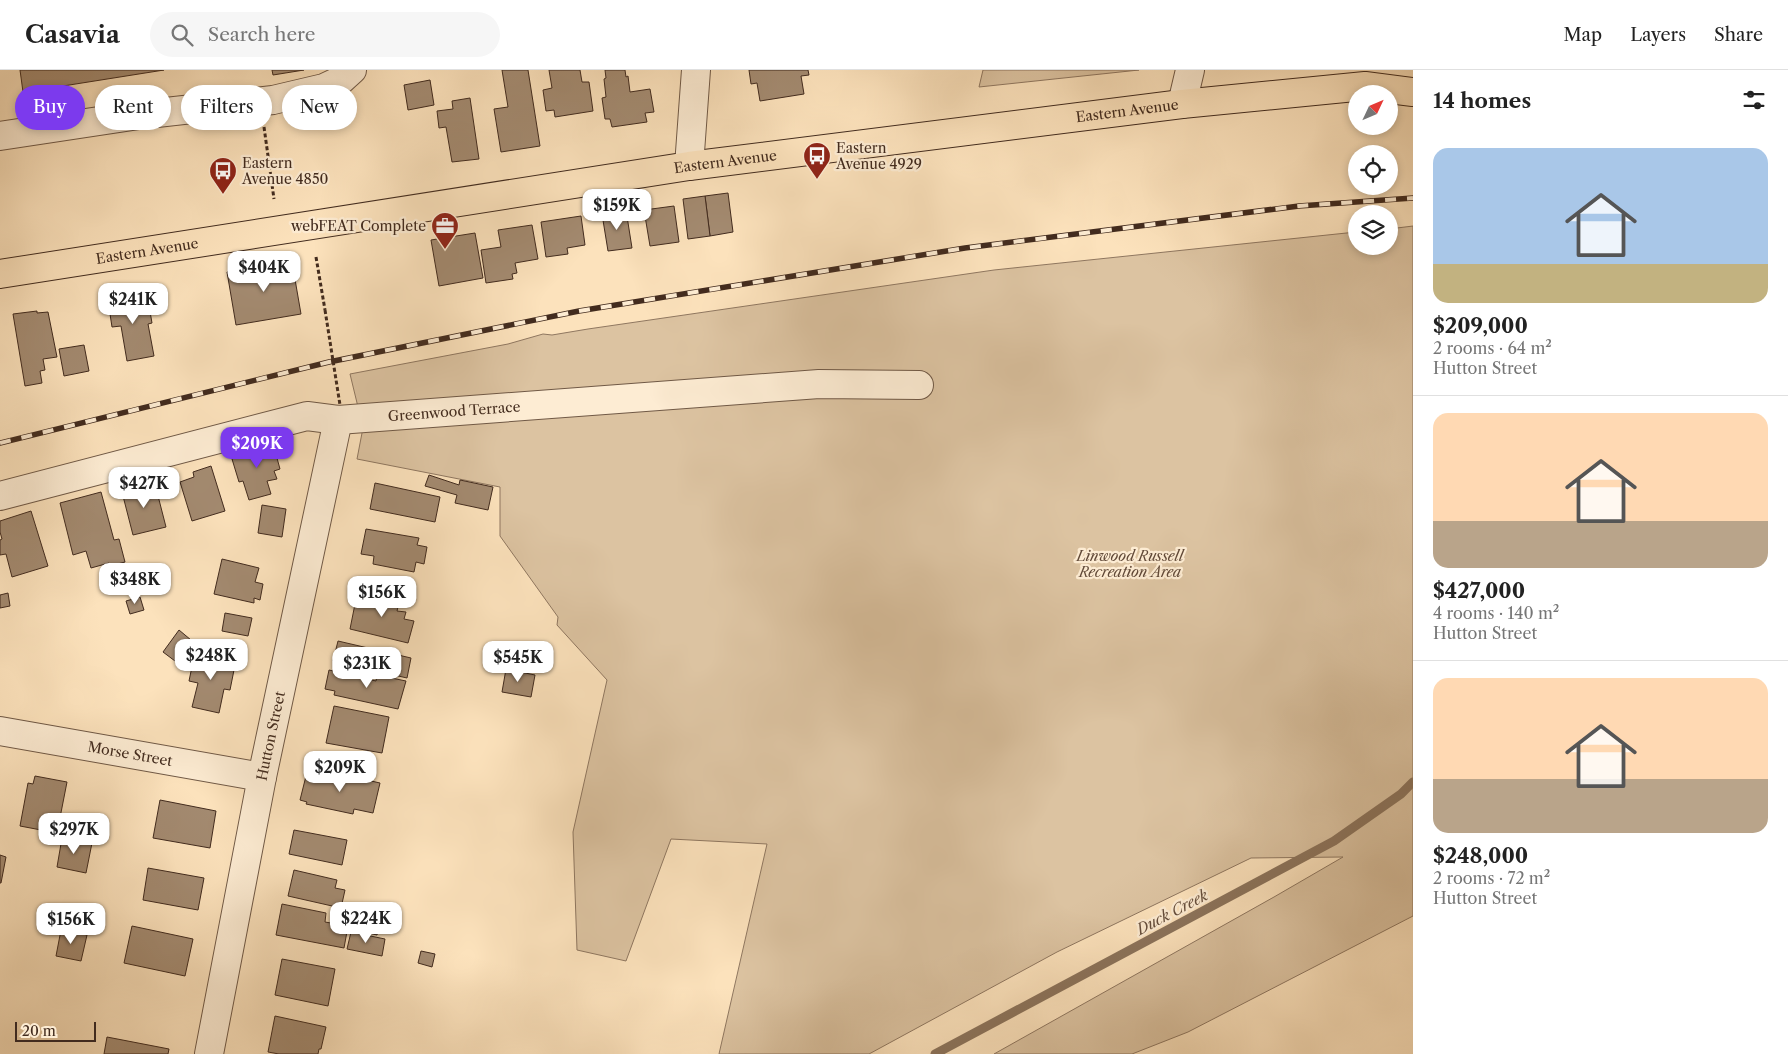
<!DOCTYPE html>
<html lang="en">
<head>
<meta charset="utf-8">
<style>
  :root { --surface:#fff; --page:#f6f6f6; --text:#222; --muted:#767676; --line:#e0e0e0; --accent:#7c3aed }
  body { margin:0; font-family:"Libre Caslon Text",serif; background:var(--page); color:var(--text); height:100vh; display:flex; flex-direction:column; font-size:19px; white-space:nowrap }
  * { box-sizing:border-box; margin:0 }
  p { font-size:16px; color:var(--muted) }
  .icon { flex:none; width:28px; height:28px; fill:none; stroke:currentColor; stroke-width:2; stroke-linecap:round; stroke-linejoin:round }
  .map { position:relative; flex:1; overflow:hidden }
  .sheet { display:flex; flex-direction:column; background:var(--surface); width:375px }
  .sheet>* { flex:none }
  .banner { position:absolute; left:15px; top:15px; width:475px; height:45px; display:flex; gap:10px }
  .needle { width:32px; rotate:46deg }
  .controls { position:absolute; left:1348px; top:15px; display:grid; gap:10px }
  .controls a { display:grid; place-items:center; width:50px; height:50px; border-radius:50%; background:var(--surface); box-shadow:0 2px 8px #0003; font-size:25px }
  .scale { position:absolute; left:15px; bottom:12px; width:81px; box-sizing:border-box; padding-left:5px; border:2px solid #422b1e; border-top:0; font-size:14px; line-height:18px; white-space:nowrap; color:#422b1e; -webkit-text-stroke:4px #fdecd3; paint-order:stroke }
  .price { position:absolute; translate:-50% -42px; padding:0 11px; border-radius:10px; background:#fff; color:#222; font-size:16px; line-height:32px; filter:drop-shadow(0 1px 2px #0008) }
  .price::after { content:''; position:absolute; left:50%; top:30px; width:15px; height:11px; margin-left:-8px; background:inherit; clip-path:polygon(0 0,100% 0,50% 100%) }
  .price.active { background:var(--accent); color:#fff }
  ul { padding:0; list-style:none }
  li { display:grid; align-content:center; gap:10px; height:265px; padding:0 20px }
  li+li { border-top:1px solid var(--line) }
  li span { display:grid; place-items:center; height:155px; border-radius:15px; color:#555 }
  li>.icon { margin-inline-start:auto }
  span .icon { width:90px; height:90px; fill:#fffc; stroke-width:1 }
  li b { font-size:21px }
  h2 { display:flex; justify-content:space-between; align-items:center; height:60px; padding:0 20px; font-size:21px }
  .chip { padding:0 18px; border-radius:22px; background:var(--surface); box-shadow:0 2px 8px #0003; font-size:18px; line-height:45px }
  .chip.active { background:var(--accent); color:#fff }
  header { display:flex; align-items:center; gap:30px; box-sizing:border-box; height:70px; padding:0 25px; background:var(--surface); border-bottom:1px solid var(--line) }
  header strong { font-size:24px }
  nav { display:flex; gap:28px; margin-inline-start:auto; font-size:18px }
  .search { width:350px; height:45px; background:var(--page); display:flex; align-items:center; gap:12px; box-sizing:border-box; padding:0 18px; border-radius:28px; color:var(--muted); font-size:19px }
  main { display:flex; flex:1; min-height:0 }
  .map>svg:first-child { display:block }
  .green { fill:#dcc3a1; stroke:#8f7760 }
  .lines { fill:none; stroke-linecap:round; stroke-linejoin:round }
  .stream { stroke:#8c745c; stroke-width:9 }
  .building { fill:#a38a70; stroke:#422b1e }
  .minor-casing { stroke:#705946; stroke-width:30 }
  .major-casing { stroke:#422b1e; stroke-width:30 }
  .path { stroke:#422b1e; stroke-width:3; stroke-dasharray:4 2.5; stroke-linecap:butt }
  .minor { stroke:#fdecd3; stroke-width:28 }
  .major { stroke:#fce2bc; stroke-width:28 }
  .rail-casing { stroke:#422b1e; stroke-width:5.5 }
  .rail { stroke:#fdecd3; stroke-width:4; stroke-dasharray:11; stroke-linecap:butt }
  .path-bridge { stroke:#422b1e; stroke-width:3; stroke-dasharray:4 2.5; stroke-linecap:butt }
  .labels { text-anchor:middle; dominant-baseline:central; stroke-width:4.5; stroke-linejoin:round; paint-order:stroke }
  .street-label { font-size:14px; fill:#422b1e; stroke:#fdecd3 }
  .poi-label { font-size:14px; fill:#422b1e; stroke:#fdecd3; text-anchor:start }
  .park-label { font-size:14px; font-style:italic; fill:#614938; stroke:#fdecd3 }
  .water-label { font-size:15px; font-style:italic; fill:#674f3d; stroke:#fdecd3 }
</style>
</head>
<body>
<header>
<strong>Casavia</strong>
<div class="search"><svg class="icon" aria-label="search" viewBox="0 0 24 24"><circle cx="10" cy="10" r="6"/><path d="M15 15l6 6"/></svg>Search here</div>
<nav><a>Map</a><a>Layers</a><a>Share</a></nav>
</header>
<main>
<div class="map">
<svg width="1413" height="984" viewBox="0 0 1413 984">
  <rect width="100%" height="100%" fill="#fce2bc"/>
  <filter id="stains"><feTurbulence type="fractalNoise" baseFrequency=".004" numOctaves="4"/><feColorMatrix values="0 0 0 0 .2 0 0 0 0 .09 0 0 0 0 .02 0 0 0 .5 -.17"/></filter>
  <radialGradient id="worn" r=".72"><stop offset=".6" stop-color="#630" stop-opacity="0"/><stop offset="1" stop-color="#630" stop-opacity=".3"/></radialGradient>
  <g class="green">
    <polygon points="983,0 1139,0 979,17"/>
    <polygon points="1413,156 1413,846 1188,962 1132,984 994,984 1274,827 1343,787 1251,788 1057,882 869,984 719,984 767,774 671,769 626,891 577,880 573,762 607,610 557,555 558,547 500,466 500,417 357,389 367,337 358,337 350,304 508,274 543,264 552,265 588,259 994,200 1356,162 1356,176 1389,176 1389,159"/>
  </g>
  <g class="lines">
    <polyline class="stream" points="935,984 1334,771 1401,724 1413,712"/>
  </g>
  <g class="building">
    <polygon points="20,0 164,0 63,16 59,23 35,26 30,21 23,22"/>
    <polygon points="272,0 304,0 273,5"/>
    <polygon points="502,0 528,0 540,76 501,82 494,39 508,37"/>
    <polygon points="549,0 580,0 582,12 589,12 593,41 555,47 554,40 546,41 543,20 552,18"/>
    <polygon points="605,0 625,0 626,7 628,6 630,22 650,19 654,42 645,43 647,52 612,57 610,49 605,49 602,28 606,27 604,9 606,8"/>
    <polygon points="749,0 808,0 809,5 801,6 804,24 760,31 757,13 751,14"/>
    <polygon points="430,10 434,35 408,40 404,15"/>
    <polygon points="470,28 479,89 452,92 446,57 439,58 437,41 453,39 452,31"/>
    <polygon points="728,123 733,162 710,166 705,126"/>
    <polygon points="705,126 710,166 688,169 683,129"/>
    <polygon points="674,136 679,172 650,176 644,140"/>
    <polygon points="626,140 632,178 608,181 602,144"/>
    <polygon points="581,146 585,175 567,178 568,184 546,187 541,152"/>
    <polygon points="532,155 538,189 515,193 517,203 512,204 513,209 486,213 481,180 501,177 498,160"/>
    <polygon points="475,163 483,208 439,216 431,170"/>
    <polygon points="292,192 301,244 236,255 227,202"/>
    <polygon points="147,224 152,253 148,254 154,286 127,291 121,256 112,257 108,231"/>
    <polygon points="37,241 37,243 48,242 57,287 43,289 45,300 40,301 42,313 25,316 13,244"/>
    <polygon points="84,275 89,301 64,306 59,279"/>
    <polygon points="272,370 280,399 274,401 277,409 267,411 271,424 249,430 243,411 239,412 232,389 241,386 239,380"/>
    <polygon points="211,396 225,441 192,451 180,412 194,407 193,402"/>
    <polygon points="429,405 459,415 460,410 493,417 488,440 455,433 457,425 425,416"/>
    <polygon points="151,412 152,419 156,418 166,457 133,465 123,426 135,423 133,416"/>
    <polygon points="375,413 440,427 435,452 370,439"/>
    <polygon points="101,422 114,470 119,469 125,492 110,496 109,493 91,498 86,481 73,485 60,433"/>
    <polygon points="262,435 286,439 282,467 258,463"/>
    <polygon points="31,441 48,496 12,507 6,484 0,485 0,470 2,469 0,462 0,451"/>
    <polygon points="366,459 419,468 417,475 427,477 424,494 416,492 414,502 373,494 374,486 361,484"/>
    <polygon points="222,489 259,498 255,512 263,514 260,530 254,528 254,533 214,524"/>
    <polygon points="378,520 401,525 397,541 406,542 404,549 414,551 408,573 350,559 356,529 375,534"/>
    <polygon points="8,523 10,536 0,538 0,525"/>
    <polygon points="140,527 144,540 130,544 126,531"/>
    <polygon points="225,543 252,548 248,566 222,561"/>
    <polygon points="179,560 191,570 175,591 163,582"/>
    <polygon points="338,571 411,588 407,608 333,591"/>
    <polygon points="207,583 225,587 224,593 235,595 230,620 224,619 219,643 192,637 198,613 189,611 194,587 206,590"/>
    <polygon points="506,599 535,605 531,627 502,622"/>
    <polygon points="329,600 376,611 377,605 406,611 398,639 334,625 335,621 325,619"/>
    <polygon points="334,636 389,647 382,683 326,673"/>
    <polygon points="307,702 335,708 336,703 380,713 373,743 354,739 353,744 306,734 307,732 300,730"/>
    <polygon points="35,706 67,712 57,763 20,756 28,713 33,714"/>
    <polygon points="160,730 216,741 210,778 153,768"/>
    <polygon points="294,760 347,770 342,795 289,784"/>
    <polygon points="62,768 92,773 86,803 57,797"/>
    <polygon points="0,785 6,787 1,813 0,813"/>
    <polygon points="148,798 204,808 198,840 143,830"/>
    <polygon points="294,800 337,810 335,818 345,820 341,838 288,826"/>
    <polygon points="282,834 326,843 325,852 348,856 344,878 276,865"/>
    <polygon points="360,841 382,846 377,865 356,860"/>
    <polygon points="132,856 193,869 185,906 124,893"/>
    <polygon points="61,860 87,865 81,891 56,886"/>
    <polygon points="351,862 385,869 382,886 347,879"/>
    <polygon points="421,881 435,884 432,897 418,893"/>
    <polygon points="282,889 335,899 328,936 275,925"/>
    <polygon points="275,946 326,957 321,979 319,979 318,984 279,984 268,982"/>
    <polygon points="107,967 169,979 168,984 104,984"/>
  </g>
  <g class="lines">
    <defs>
      <g id="minor">
        <polyline points="1182,34 1190,0"/>
        <polyline points="0,66 139,45 273,30 324,18 341,10 352,0"/>
        <polyline points="689,96 696,0"/>
        <path id="s1" d="M 0,426 L 307,346 L 338,350 L 819,314 L 919,315"/>
        <path id="s2" d="M 0,661 L 262,707"/>
        <path id="s3" d="M 209,984 L 262,707 L 338,350"/>
      </g>
      <g id="major">
        <path id="s4" d="M 0,204 L 689,96 L 1182,34 L 1365,16 L 1413,22"/>
      </g>
    </defs>
    <use href="#minor" class="minor-casing"/>
    <use href="#major" class="major-casing"/>
    <g class="path">
      <polyline points="264,57 274,129"/>
      <polyline points="316,187 325,240"/>
    </g>
    <use href="#minor" class="minor"/>
    <use href="#major" class="major"/>
    <defs>
      <polyline id="rail" points="0,373 329,292 579,241 965,178 1299,136 1413,128"/>
    </defs>
    <use href="#rail" class="rail-casing"/>
    <use href="#rail" class="rail"/>
    <polyline class="path-bridge" points="325,240 340,335"/>
  </g>
  <defs>
    <symbol id="bus-pin" viewBox="-11 -11 22 30"><path d="M0 17L-7.5 6A9.5 9.5 0 1 1 7.5 6Z" fill="#8f2418" stroke="#fdecd3"/><path d="M-5-6H5V4H4V6H2V4H-2V6H-4V4H-5ZM-3.5-4V0h7V-4ZM-3.5 1.2v1.5H-2V1.2ZM2 1.2v1.5H3.5V1.2Z" fill="#fff"/></symbol>
    <symbol id="office-pin" viewBox="-11 -11 22 30"><path d="M0 17L-7.5 6A9.5 9.5 0 1 1 7.5 6Z" fill="#8f2418" stroke="#fdecd3"/><path d="M-6-3h4V-5.5h4V-3h4V5H-6ZM-1-4.5V-3h2v-1.5ZM-6 0V1H6V0Z" fill="#fff"/></symbol>
  </defs>
  <g fill-rule="evenodd">
    <use href="#bus-pin" x="801" y="70" width="32" height="43"/>
    <use href="#bus-pin" x="207" y="85" width="32" height="43"/>
    <use href="#office-pin" x="429" y="140" width="32" height="43"/>
  </g>
  <g class="labels">
    <g class="street-label">
      <text stroke="none"><textPath href="#s4" startOffset="1139">Eastern Avenue</textPath></text>
      <text stroke="none"><textPath href="#s4" startOffset="734">Eastern Avenue</textPath></text>
      <text stroke="none"><textPath href="#s4" startOffset="149">Eastern Avenue</textPath></text>
      <text stroke="none"><textPath href="#s1" startOffset="465">Greenwood Terrace</textPath></text>
      <text stroke="none"><textPath href="#s3" startOffset="324">Hutton Street</textPath></text>
      <text stroke="none"><textPath href="#s2" startOffset="132">Morse Street</textPath></text>
    </g>
    <g class="poi-label">
      <text x="836" y="78">Eastern<tspan x="836" dy="16">Avenue 4929</tspan></text>
      <text x="242" y="93">Eastern<tspan x="242" dy="16">Avenue 4850</tspan></text>
      <text x="426" y="156" text-anchor="end">webFEAT Complete</text>
    </g>
    <g class="park-label">
      <text x="1130" y="486">Linwood Russell<tspan x="1130" dy="16">Recreation Area</tspan></text>
    </g>
    <g class="water-label">
      <text transform="translate(1172 842) rotate(-28)">Duck Creek</text>
    </g>
  </g>
  <rect width="100%" height="100%" filter="url(#stains)"/>
  <rect width="100%" height="100%" fill="url(#worn)"/>
</svg>
<div class="controls">
<a><svg class="needle" viewBox="-14 -14 28 28"><path d="M0-13l5 13h-10z" fill="#e53935"/><path d="M0 13l5-13h-10z" fill="#767676"/></svg></a>
<a><svg class="icon" aria-label="locate" viewBox="0 0 24 24"><circle cx="12" cy="12" r="6"/><path d="M12 2v4M12 18v4M2 12h4M18 12h4"/></svg></a>
<a><svg class="icon" aria-label="layers" viewBox="0 0 24 24"><path d="M12 4l9 5-9 5-9-5zM3 14l9 5 9-5"/></svg></a>
</div>
<div class="scale">20 m</div>
<b class="price" style="left:617px;top:161px">$159K</b>
<b class="price" style="left:264px;top:223px">$404K</b>
<b class="price" style="left:133px;top:255px">$241K</b>
<b class="price active" style="left:257px;top:399px">$209K</b>
<b class="price" style="left:144px;top:439px">$427K</b>
<b class="price" style="left:135px;top:535px">$348K</b>
<b class="price" style="left:382px;top:548px">$156K</b>
<b class="price" style="left:211px;top:611px">$248K</b>
<b class="price" style="left:518px;top:613px">$545K</b>
<b class="price" style="left:367px;top:619px">$231K</b>
<b class="price" style="left:340px;top:723px">$209K</b>
<b class="price" style="left:74px;top:785px">$297K</b>
<b class="price" style="left:366px;top:874px">$224K</b>
<b class="price" style="left:71px;top:875px">$156K</b>
<div class="banner">
<a class="chip active">Buy</a>
<a class="chip">Rent</a>
<a class="chip">Filters</a>
<a class="chip">New</a>
</div>
</div>
<section class="sheet">
<h2>14 homes<svg class="icon" aria-label="filters" viewBox="0 0 24 24"><path d="M4 7h16M4 17h16"/><circle cx="9" cy="7" r="2"/><circle cx="15" cy="17" r="2"/></svg></h2>
<ul>
<li><span style="background:linear-gradient(#a9c7e8 75%,#c2b280 0)"><svg class="icon" aria-label="home" viewBox="0 0 24 24"><path d="M3 11l9-7 9 7M6 9v11h12V9"/></svg></span><div><b>$209,000</b><p>2 rooms · 64 m²</p><p>Hutton Street</p></div></li>
<li><span style="background:linear-gradient(#ffd9b3 70%,#b9a48a 0)"><svg class="icon" aria-label="home" viewBox="0 0 24 24"><path d="M3 11l9-7 9 7M6 9v11h12V9"/></svg></span><div><b>$427,000</b><p>4 rooms · 140 m²</p><p>Hutton Street</p></div></li>
<li><span style="background:linear-gradient(#ffd9b3 65%,#b9a48a 0)"><svg class="icon" aria-label="home" viewBox="0 0 24 24"><path d="M3 11l9-7 9 7M6 9v11h12V9"/></svg></span><div><b>$248,000</b><p>2 rooms · 72 m²</p><p>Hutton Street</p></div></li>
</ul>
</section>
</main>
</body>
</html>
